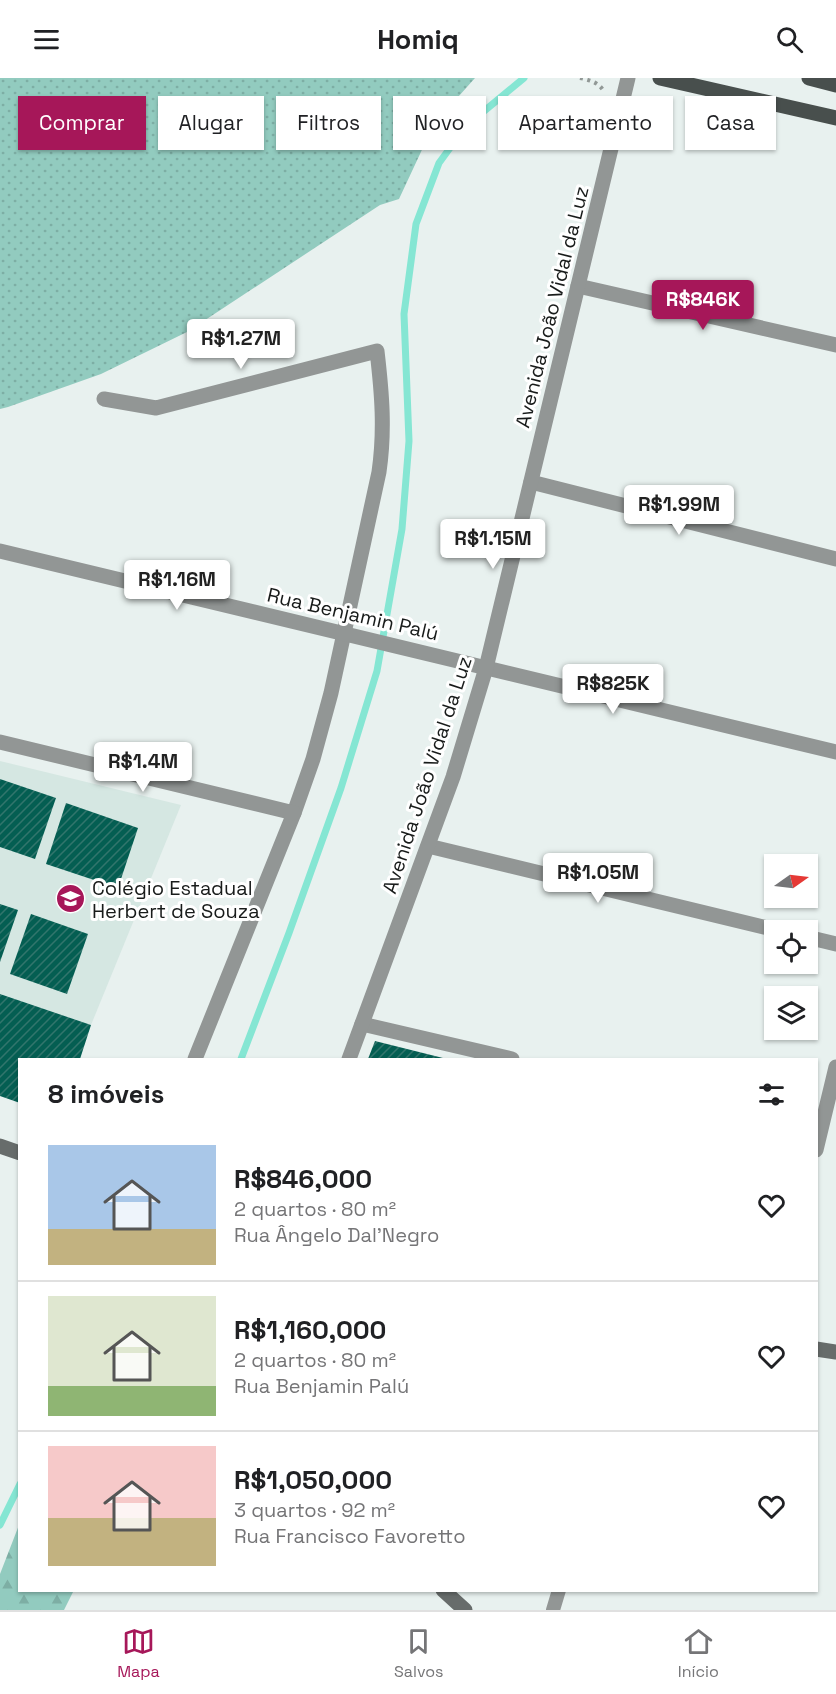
<!DOCTYPE html>
<html lang="pt">
<head>
<meta charset="utf-8">
<style>
  :root { --surface:#fff; --page:#f6f6f6; --text:#202124; --muted:#757577; --line:#e0e0e0; --accent:#a61759 }
  body { margin:0; font-family:"Space Grotesk",sans-serif; background:var(--page); color:var(--text); height:100vh; display:flex; flex-direction:column; font-size:22px; white-space:nowrap }
  * { box-sizing:border-box; margin:0 }
  p { font-size:20px; color:var(--muted) }
  .icon { flex:none; width:33px; height:33px; fill:none; stroke:currentColor; stroke-width:2; stroke-linecap:round; stroke-linejoin:round }
  .map { position:relative; flex:1; overflow:hidden }
  .details { position:absolute; left:18px; top:980px; width:800px; height:534px; display:flex; flex-direction:column; background:var(--surface); border-radius:0px; box-shadow:0 2px 4px #0004 }
  .details>* { flex:none }
  .top-card { position:absolute; left:18px; top:18px; width:801px; height:54px; display:flex; gap:12px }
  .needle { width:39px; rotate:76deg }
  .fabs { position:absolute; left:764px; top:776px; display:grid; gap:12px }
  .fabs a { display:grid; place-items:center; width:54px; height:54px; border-radius:0px; background:var(--surface); box-shadow:0 2px 4px #0004; font-size:30px }
  .price { position:absolute; translate:-50% -51px; padding:0 14px; border-radius:6px; background:#fff; color:#222; font-size:20px; line-height:39px; filter:drop-shadow(0 2px 3px #0008) }
  .price::after { content:''; position:absolute; left:50%; top:36px; width:18px; height:14px; margin-left:-9px; background:inherit; clip-path:polygon(0 0,100% 0,50% 100%) }
  .price.on { background:var(--accent); color:#fff }
  ul { padding:0; list-style:none }
  li { display:flex; align-items:center; gap:18px; height:150px; padding:0 30px }
  li+li { border-top:2px solid var(--line) }
  li span { display:grid; place-items:center; flex:none; width:168px; height:120px; border-radius:0px; color:#555 }
  li>.icon { margin-inline-start:auto }
  span .icon { width:72px; height:72px; fill:#fffc; stroke-width:1 }
  li b { font-size:26px }
  h2 { display:flex; justify-content:space-between; align-items:center; height:72px; padding:0 30px; font-size:26px }
  .pill { padding:0 21px; border-radius:0px; background:var(--surface); box-shadow:0 2px 4px #0004; font-size:21px; line-height:54px }
  .pill.on { background:var(--accent); color:#fff }
  header { display:flex; justify-content:space-between; align-items:center; height:78px; padding:0 30px; background:var(--surface); font-size:27px; font-weight:600 }
  .tab-bar { display:flex; justify-content:space-around; align-items:center; height:84px; border-top:2px solid var(--line); background:var(--surface); font-size:16px; color:var(--muted) }
  .tab-bar a { display:grid; justify-items:center; gap:3px }
  .tab-bar .on { color:var(--accent) }
  .map>svg:first-child { display:block }
  .built { fill:#d5e7e2 }
  .grass { fill:url(#grass-dots) }
  .forest { fill:url(#forest-firs) }
  .lines { fill:none; stroke-linecap:round; stroke-linejoin:round }
  .stream { stroke:#85e6d3; stroke-width:7 }
  .building { fill:url(#building-hatch) }
  .path { stroke:#919896; stroke-width:4; stroke-dasharray:3 4.5; stroke-linecap:butt }
  .service { stroke:#929695; stroke-width:14 }
  .minor { stroke:#929695; stroke-width:15 }
  .secondary { stroke:#676c6b; stroke-width:15 }
  .primary { stroke:#484f4d; stroke-width:15 }
  .labels { text-anchor:middle; dominant-baseline:central; stroke-width:6; stroke-linejoin:round; paint-order:stroke }
  .street-label { font-size:20px; fill:#181b1a; stroke:#fff }
  .poi-label { font-size:20px; fill:#181b1a; stroke:#fff; text-anchor:start }
</style>
</head>
<body>
<header><svg class="icon" aria-label="menu" viewBox="0 0 24 24"><path d="M4 6h16M4 12h16M4 18h16"/></svg>Homiq<svg class="icon" aria-label="search" viewBox="0 0 24 24"><circle cx="10" cy="10" r="6"/><path d="M15 15l6 6"/></svg></header>
<div class="map">
<svg width="836" height="1532" viewBox="0 0 836 1532">
  <defs>
    <pattern id="grass-dots" width="8" height="8" patternUnits="userSpaceOnUse" patternTransform="scale(1.5)"><rect width="8" height="8" fill="#92cbbf"/><path d="M2 2h.1M6 6h.1" fill="none" stroke="#7daea4" stroke-width="1.8" stroke-linecap="round"/></pattern>
    <pattern id="forest-firs" width="22" height="20" patternUnits="userSpaceOnUse" patternTransform="scale(1.5)"><rect width="22" height="20" fill="#92cbbf"/><path d="M5 1l3.5 6h-7zM16 11l3.5 6h-7z" fill="#7daea4"/></pattern>
    <pattern id="building-hatch" width="6" height="6" patternUnits="userSpaceOnUse" patternTransform="scale(1.5)"><rect width="6" height="6" fill="#045e52"/><path d="M-1 1l2-2M0 6l6-6M5 7l2-2" fill="none" stroke="#32756c"/></pattern>
  </defs>
  <rect width="100%" height="100%" fill="#e8f1ef"/>
  <polygon class="built" points="0,683 181,727 91,947 0,916"/>
  <polygon class="grass" points="0,0 475,0 434,46 399,121 380,127 187,254 101,296 8,329 0,331"/>
  <polygon class="forest" points="19,1447 20,1512 74,1512 64,1532 0,1532 0,1496"/>
  <g class="lines">
    <g class="stream">
      <polyline points="241,981 289,855 341,710 377,593 402,451 409,363 404,236 416,146 439,85 466,48 524,0"/>
      <polyline points="0,1447 20,1406"/>
    </g>
  </g>
  <g class="building">
    <polygon points="0,701 56,720 35,781 0,769"/>
    <polygon points="66,725 138,750 118,810 46,786"/>
    <polygon points="0,826 18,832 0,884"/>
    <polygon points="31,836 88,856 67,916 10,896"/>
    <polygon points="0,916 91,947 80,981 20,981 20,1025 0,1018"/>
    <polygon points="375,963 443,980 443,981 368,981"/>
  </g>
  <g class="lines">
    <path class="path" d="M 580,0 C 590,2 600,5 604,14"/>
    <polyline class="service" points="553,1532 559,1512"/>
    <g class="minor">
      <polyline points="578,208 836,267"/>
      <path d="M 104,321 L 156,330 L 377,273 C 382,316 385,352 379,394 L 331,615 L 313,681 L 294,735 L 195,981"/>
      <polyline points="531,404 836,481"/>
      <polyline points="0,473 836,674"/>
      <polyline points="0,664 294,735"/>
      <polyline points="428,768 776,852"/>
      <polyline points="807,859 836,866"/>
      <polyline points="362,946 512,981"/>
      <polyline points="349,981 453,699 486,590 628,0"/>
      <polyline points="816,1072 836,989"/>
    </g>
    <g class="secondary">
      <polyline points="0,1068 20,1075"/>
      <polyline points="816,1271 836,1274"/>
      <polyline points="443,1512 465,1532"/>
    </g>
    <g class="primary">
      <polyline points="660,0 836,40"/>
      <polyline points="809,0 836,7"/>
    </g>
  </g>
  <defs>
    <symbol id="school-disc" viewBox="-11 -11 22 22"><circle r="9.5" fill="#a61759" stroke="#fff"/><path d="M0-5L7-2L0 1L-7-2ZM-4 1L0 2.5L4 1V4Q0 6-4 4Z" fill="#fff"/></symbol>
  </defs>
  <g fill-rule="evenodd">
    <use href="#school-disc" x="54" y="804" width="33" height="33"/>
  </g>
  <g class="labels">
    <g class="street-label">
      <text transform="translate(552 229) rotate(-76)">Avenida João Vidal da Luz</text>
      <text transform="translate(353 536) rotate(13)">Rua Benjamin Palú</text>
      <text transform="translate(427 697) rotate(-72)">Avenida João Vidal da Luz</text>
    </g>
    <g class="poi-label">
      <text x="92" y="810">Colégio Estadual<tspan x="92" dy="23">Herbert de Souza</tspan></text>
    </g>
  </g>
</svg>
<div class="fabs">
<a><svg class="needle" viewBox="-14 -14 28 28"><path d="M0-13l5 13h-10z" fill="#e53935"/><path d="M0 13l5-13h-10z" fill="#757577"/></svg></a>
<a><svg class="icon" aria-label="locate" viewBox="0 0 24 24"><circle cx="12" cy="12" r="6"/><path d="M12 2v4M12 18v4M2 12h4M18 12h4"/></svg></a>
<a><svg class="icon" aria-label="layers" viewBox="0 0 24 24"><path d="M12 4l9 5-9 5-9-5zM3 14l9 5 9-5"/></svg></a>
</div>
<b class="price on" style="left:703px;top:253px">R$846K</b>
<b class="price" style="left:241px;top:292px">R$1.27M</b>
<b class="price" style="left:679px;top:458px">R$1.99M</b>
<b class="price" style="left:493px;top:492px">R$1.15M</b>
<b class="price" style="left:177px;top:533px">R$1.16M</b>
<b class="price" style="left:613px;top:637px">R$825K</b>
<b class="price" style="left:143px;top:715px">R$1.4M</b>
<b class="price" style="left:598px;top:826px">R$1.05M</b>
<div class="top-card">
<a class="pill on">Comprar</a>
<a class="pill">Alugar</a>
<a class="pill">Filtros</a>
<a class="pill">Novo</a>
<a class="pill">Apartamento</a>
<a class="pill">Casa</a>
</div>
<section class="details">
<h2>8 imóveis<svg class="icon" aria-label="filters" viewBox="0 0 24 24"><path d="M4 7h16M4 17h16"/><circle cx="9" cy="7" r="2"/><circle cx="15" cy="17" r="2"/></svg></h2>
<ul>
<li><span style="background:linear-gradient(#a9c7e8 70%,#c2b280 0)"><svg class="icon" aria-label="home" viewBox="0 0 24 24"><path d="M3 11l9-7 9 7M6 9v11h12V9"/></svg></span><div><b>R$846,000</b><p>2 quartos · 80 m²</p><p>Rua Ângelo Dal'Negro</p></div><svg class="icon" aria-label="heart" viewBox="0 0 24 24"><path d="M12 20l-8-8c-3-5 5-10 8-4 3-6 11-1 8 4z"/></svg></li>
<li><span style="background:linear-gradient(#dfe7d0 75%,#8fb573 0)"><svg class="icon" aria-label="home" viewBox="0 0 24 24"><path d="M3 11l9-7 9 7M6 9v11h12V9"/></svg></span><div><b>R$1,160,000</b><p>2 quartos · 80 m²</p><p>Rua Benjamin Palú</p></div><svg class="icon" aria-label="heart" viewBox="0 0 24 24"><path d="M12 20l-8-8c-3-5 5-10 8-4 3-6 11-1 8 4z"/></svg></li>
<li><span style="background:linear-gradient(#f6c9c9 60%,#c2b280 0)"><svg class="icon" aria-label="home" viewBox="0 0 24 24"><path d="M3 11l9-7 9 7M6 9v11h12V9"/></svg></span><div><b>R$1,050,000</b><p>3 quartos · 92 m²</p><p>Rua Francisco Favoretto</p></div><svg class="icon" aria-label="heart" viewBox="0 0 24 24"><path d="M12 20l-8-8c-3-5 5-10 8-4 3-6 11-1 8 4z"/></svg></li>
</ul>
</section>
</div>
<nav class="tab-bar">
<a class="on"><svg class="icon" aria-label="map" viewBox="0 0 24 24"><path d="M3 6l6-2 6 2 6-2v14l-6 2-6-2-6 2zM9 4v14M15 6v14"/></svg>Mapa</a>
<a><svg class="icon" aria-label="saved" viewBox="0 0 24 24"><path d="M7 4h10v16l-5-4-5 4z"/></svg>Salvos</a>
<a><svg class="icon" aria-label="home" viewBox="0 0 24 24"><path d="M3 11l9-7 9 7M6 9v11h12V9"/></svg>Início</a>
</nav>
</body>
</html>
